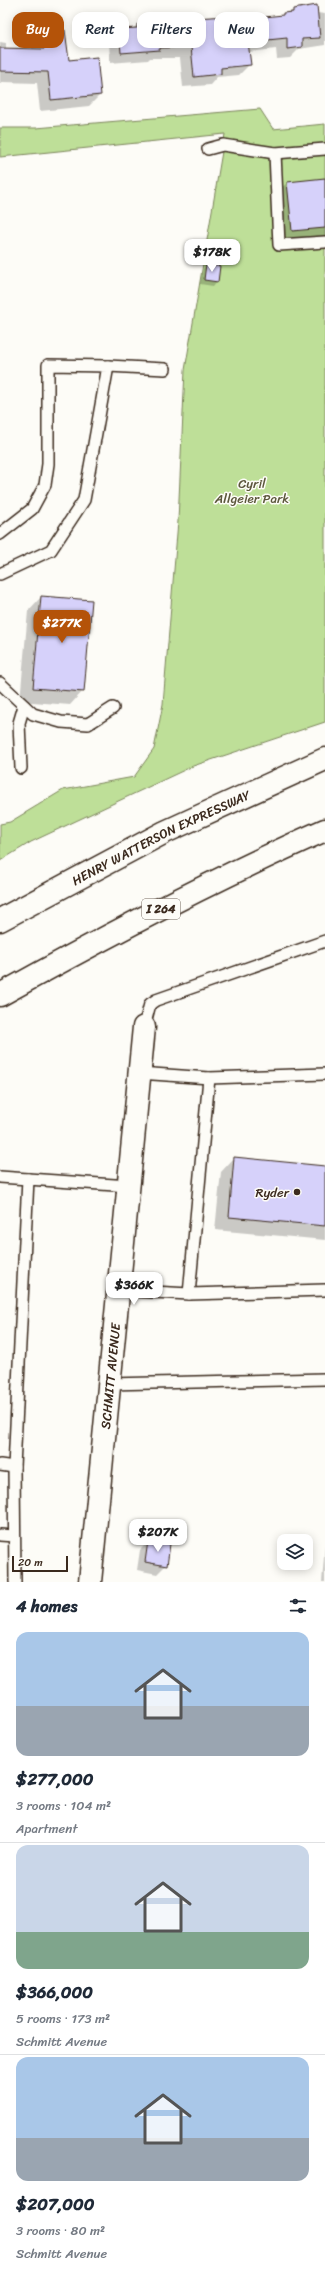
<!DOCTYPE html>
<html lang="en">
<head>
<meta charset="utf-8">
<style>
  :root { --surface:#fff; --page:#f6f6f7; --text:#1f2937; --muted:#747a83; --line:#e0e1e3; --accent:#b45309 }
  body { margin:0; font-family:Sriracha,sans-serif; background:var(--page); color:var(--text); height:100vh; display:flex; flex-direction:column; font-size:15px; white-space:nowrap }
  * { box-sizing:border-box; margin:0 }
  p { font-size:13px; color:var(--muted) }
  .icon { flex:none; width:22px; height:22px; fill:none; stroke:currentColor; stroke-width:2; stroke-linecap:round; stroke-linejoin:round }
  .map { position:relative; height:1582px; overflow:hidden }
  .details { display:flex; flex-direction:column; background:var(--surface); flex:1 }
  .details>* { flex:none }
  .banner { position:absolute; left:12px; top:12px; width:301px; height:36px; display:flex; gap:8px }
  .tools { position:absolute; left:277px; top:1534px; display:grid; gap:8px }
  .tools a { display:grid; place-items:center; width:36px; height:36px; border-radius:8px; background:var(--surface); box-shadow:0 2px 10px #0003; font-size:20px }
  .scale { position:absolute; left:12px; bottom:10px; width:56px; box-sizing:border-box; padding-left:4px; border:2px solid #3b2a1e; border-top:0; font-size:11px; line-height:14px; white-space:nowrap; color:#3b2a1e; -webkit-text-stroke:3px #fdfcf7; paint-order:stroke }
  .price { position:absolute; translate:-50% -34px; padding:0 9px; border-radius:8px; background:#fff; color:#222; font-size:13px; line-height:26px; filter:drop-shadow(0 1px 2px #0008) }
  .price::after { content:''; position:absolute; left:50%; top:24px; width:12px; height:9px; margin-left:-6px; background:inherit; clip-path:polygon(0 0,100% 0,50% 100%) }
  .price.current { background:var(--accent); color:#fff }
  ul { padding:0; list-style:none }
  li { display:grid; align-content:center; gap:8px; height:212px; padding:0 16px }
  li+li { border-top:1px solid var(--line) }
  li span { display:grid; place-items:center; height:124px; border-radius:12px; color:#555 }
  li>.icon { margin-inline-start:auto }
  span .icon { width:72px; height:72px; fill:#fffc; stroke-width:1 }
  li b { font-size:17px }
  h2 { display:flex; justify-content:space-between; align-items:center; height:48px; padding:0 16px; font-size:17px }
  .chip { padding:0 14px; border-radius:12px; background:var(--surface); box-shadow:0 2px 10px #0003; font-size:14px; line-height:36px }
  .chip.current { background:var(--accent); color:#fff }
  .map>svg:first-child { display:block }
  .green { fill:#bedf98; stroke:#7c845b }
  .shadow { fill:#0003 }
  .building { fill:#d6d1fa; stroke:#3b2a1e }
  .lines { fill:none; stroke-linecap:round; stroke-linejoin:round }
  .service-casing { stroke:#3b2a1e; stroke-width:14 }
  .minor-casing { stroke:#3b2a1e; stroke-width:25 }
  .motorway-casing { stroke:#3b2a1e; stroke-width:25 }
  .service { stroke:#fdfcf7; stroke-width:11 }
  .minor { stroke:#fdfcf7; stroke-width:22 }
  .motorway { stroke:#fdfcf7; stroke-width:22 }
  .poi-dot { fill:#3b2a1e; stroke:#fdfcf7; stroke-width:1.5 }
  .labels { text-anchor:middle; dominant-baseline:central; stroke-width:3; stroke-linejoin:round; paint-order:stroke }
  .shield { fill:#fdfcf7; stroke:#75695f; stroke-width:1 }
  .shield-label { font-size:12px; font-weight:bold; fill:#3b2a1e }
  .park-label { font-size:13px; fill:#5c573c; stroke:#fdfcf7 }
  .street-label { font-size:13px; fill:#3b2a1e; stroke:#fdfcf7 }
  .poi-label { font-size:13px; fill:#3b2a1e; stroke:#fdfcf7; text-anchor:end }
</style>
</head>
<body>
<div class="map">
<svg width="325" height="1582" viewBox="0 0 325 1582">
  <rect width="100%" height="100%" fill="#fdfcf7"/>
  <filter id="ink" filterUnits="userSpaceOnUse"><feTurbulence type="fractalNoise" baseFrequency=".025" numOctaves="2"/><feDisplacementMap in="SourceGraphic" scale="8" xChannelSelector="R" yChannelSelector="G"/><feConvolveMatrix kernelMatrix="1 2 1 2 8 2 1 2 1" color-interpolation-filters="sRGB"/></filter>
  <g filter="url(#ink)">
    <polygon class="green" points="260,109 273,129 325,124 325,722 193,766 31,842 0,861 0,824 10,822 63,790 134,777 154,749 163,704 178,521 185,370 225,134 0,157 0,128 36,128"/>
    <g class="shadow">
      <polygon points="294,10 325,14 325,45 299,49 290,58 277,59 276,49 248,52 249,65 239,75 217,77 210,85 183,87 180,58 150,58 148,60 110,63 109,41 120,30 133,29 137,25 147,22 245,16 245,20 280,17"/>
      <polygon points="64,31 68,61 100,95 89,106 40,111 37,83 2,82 0,84 0,42 6,43 6,49 32,50 32,45 43,33"/>
      <polygon points="325,178 325,240 278,244 273,196 287,183"/>
      <polygon points="207,265 217,281 213,286 200,284 203,269"/>
      <polygon points="41,597 83,691 70,705 20,701 28,611"/>
      <polygon points="234,1158 325,1167 325,1240 215,1230 221,1172"/>
      <polygon points="148,1542 166,1565 157,1574 137,1570 140,1550"/>
      <polygon points="325,1544 325,1582 322,1582"/>
    </g>
    <g class="building">
      <polygon points="317,5 320,38 302,39 302,47 287,49 287,38 248,42 251,65 221,68 221,74 194,77 191,47 160,48 160,50 121,53 119,29 137,28 137,24 147,23 147,22 194,20 194,18 246,15 246,19 283,15 283,13 293,12 293,9"/>
      <polygon points="65,30 69,60 97,57 101,95 51,100 48,72 0,71 0,48 44,49 43,32"/>
      <polygon points="325,178 325,228 292,231 287,182"/>
      <polygon points="206,264 220,266 218,282 204,280"/>
      <polygon points="41,596 92,600 84,692 33,688"/>
      <polygon points="234,1157 325,1166 325,1226 229,1217"/>
      <polygon points="148,1541 170,1544 167,1566 145,1562"/>
    </g>
    <g class="lines">
      <defs>
        <g id="service">
          <polyline points="208,149 223,145 275,153 325,149"/>
          <polyline points="275,153 279,245 325,242"/>
          <polyline points="108,366 165,369"/>
          <polyline points="0,534 32,509 45,485 48,464 48,365 108,366 84,500 51,550 0,574"/>
          <polyline points="0,683 33,714 61,722 88,724 113,708"/>
          <polyline points="21,768 19,723 24,706"/>
          <polyline points="144,1027 150,1004 156,1000 325,941"/>
          <polyline points="139,1073 209,1078 325,1074"/>
          <polyline points="0,1177 28,1179"/>
          <polyline points="118,1290 189,1294 325,1290"/>
          <polyline points="189,1294 209,1078"/>
          <polyline points="109,1384 325,1379"/>
          <polyline points="0,1465 14,1467"/>
          <polyline points="0,1535 14,1536"/>
          <polyline points="15,1582 14,1467 28,1179 129,1186"/>
        </g>
        <g id="minor">
          <path id="s1" d="M 90,1582 L 144,1027"/>
        </g>
        <g id="motorway">
          <path id="s2" d="M 0,920 L 165,832 L 325,759"/>
          <path d="M 0,995 C 106,936 214,879 325,830"/>
        </g>
      </defs>
      <use href="#service" class="service-casing"/>
      <use href="#minor" class="minor-casing"/>
      <use href="#motorway" class="motorway-casing"/>
      <use href="#service" class="service"/>
      <use href="#minor" class="minor"/>
      <use href="#motorway" class="motorway"/>
    </g>
  </g>
  <circle class="poi-dot" cx="297" cy="1192" r="4"/>
  <g class="labels">
    <rect class="shield" x="142" y="899" width="38" height="20" rx="3"/>
    <g class="shield-label">
      <text x="161" y="909">I 264</text>
    </g>
    <g class="park-label">
      <text x="252" y="483">Cyril<tspan x="252" dy="15">Allgeier Park</tspan></text>
    </g>
    <g class="street-label">
      <text stroke="none"><textPath href="#s2" startOffset="181">HENRY WATTERSON EXPRESSWAY</textPath></text>
      <text stroke="none"><textPath href="#s1" startOffset="207">SCHMITT AVENUE</textPath></text>
    </g>
    <g class="poi-label">
      <text x="289" y="1192">Ryder</text>
    </g>
  </g>
</svg>
<div class="tools">
<a><svg class="icon" aria-label="layers" viewBox="0 0 24 24"><path d="M12 4l9 5-9 5-9-5zM3 14l9 5 9-5"/></svg></a>
</div>
<div class="scale">20 m</div>
<b class="price" style="left:212px;top:273px">$178K</b>
<b class="price current" style="left:62px;top:644px">$277K</b>
<b class="price" style="left:134px;top:1306px">$366K</b>
<b class="price" style="left:158px;top:1553px">$207K</b>
<div class="banner">
<a class="chip current">Buy</a>
<a class="chip">Rent</a>
<a class="chip">Filters</a>
<a class="chip">New</a>
</div>
</div>
<section class="details">
<h2>4 homes<svg class="icon" aria-label="filters" viewBox="0 0 24 24"><path d="M4 7h16M4 17h16"/><circle cx="9" cy="7" r="2"/><circle cx="15" cy="17" r="2"/></svg></h2>
<ul>
<li><span style="background:linear-gradient(#a9c7e8 60%,#9aa5b1 0)"><svg class="icon" aria-label="home" viewBox="0 0 24 24"><path d="M3 11l9-7 9 7M6 9v11h12V9"/></svg></span><div><b>$277,000</b><p>3 rooms · 104 m²</p><p>Apartment</p></div></li>
<li><span style="background:linear-gradient(#c9d6e8 70%,#7fa58c 0)"><svg class="icon" aria-label="home" viewBox="0 0 24 24"><path d="M3 11l9-7 9 7M6 9v11h12V9"/></svg></span><div><b>$366,000</b><p>5 rooms · 173 m²</p><p>Schmitt Avenue</p></div></li>
<li><span style="background:linear-gradient(#a9c7e8 65%,#9aa5b1 0)"><svg class="icon" aria-label="home" viewBox="0 0 24 24"><path d="M3 11l9-7 9 7M6 9v11h12V9"/></svg></span><div><b>$207,000</b><p>3 rooms · 80 m²</p><p>Schmitt Avenue</p></div></li>
</ul>
</section>
</body>
</html>
